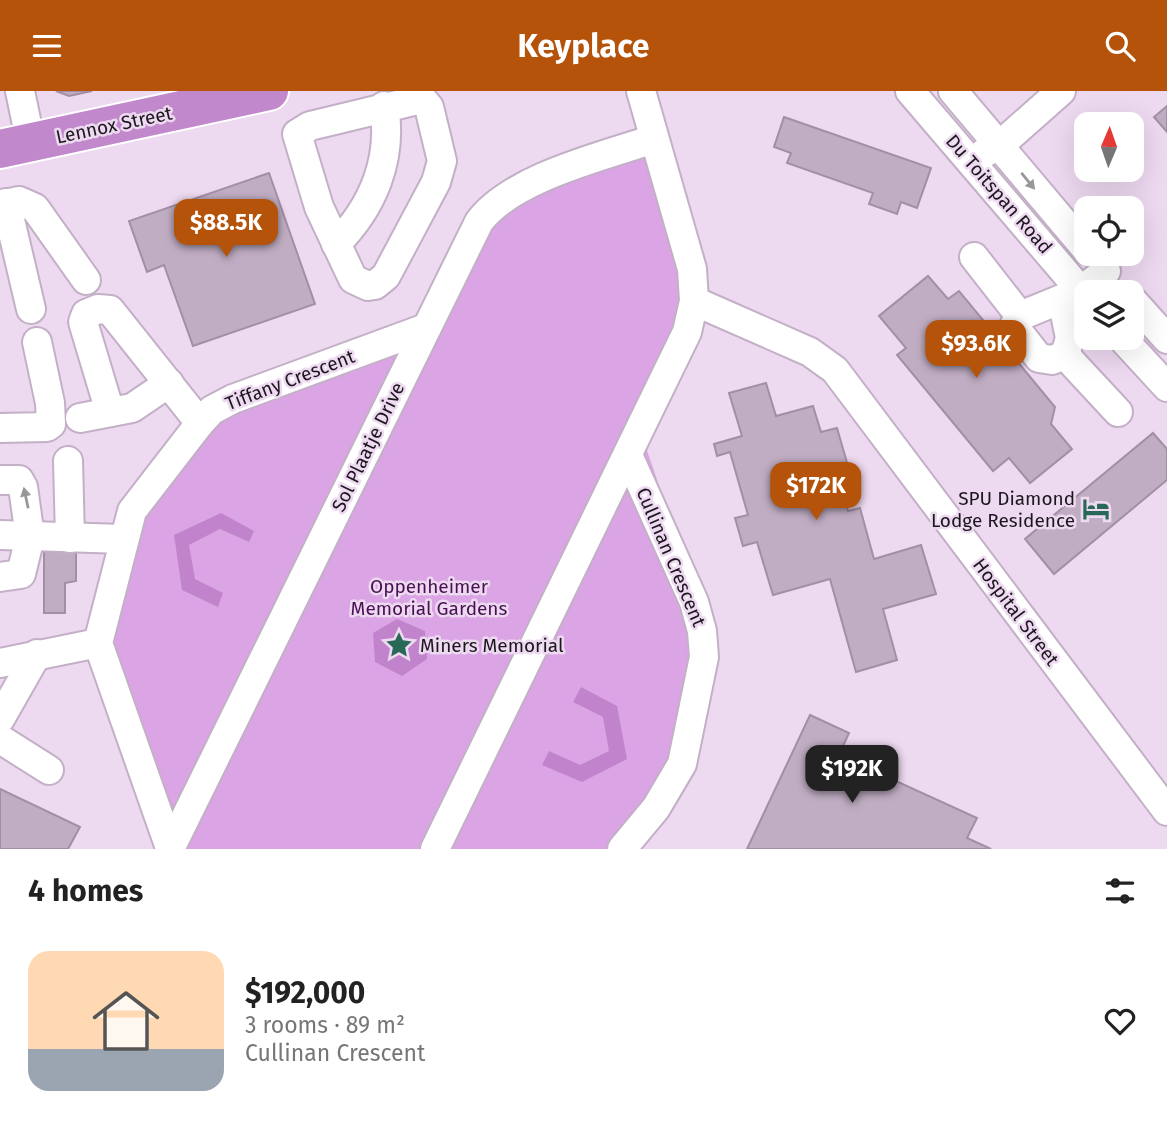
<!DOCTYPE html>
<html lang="en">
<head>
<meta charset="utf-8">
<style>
  :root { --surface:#fff; --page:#f2f2f2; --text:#222; --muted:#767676; --accent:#b45309 }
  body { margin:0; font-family:"Fira Sans",sans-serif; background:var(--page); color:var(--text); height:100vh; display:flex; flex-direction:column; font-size:26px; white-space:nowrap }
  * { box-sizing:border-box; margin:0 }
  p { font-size:23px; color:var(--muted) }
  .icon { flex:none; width:38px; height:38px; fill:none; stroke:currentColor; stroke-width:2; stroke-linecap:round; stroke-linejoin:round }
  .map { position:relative; height:758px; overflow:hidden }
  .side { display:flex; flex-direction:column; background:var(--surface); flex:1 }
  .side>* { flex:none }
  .needle { width:46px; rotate:2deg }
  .fabs { position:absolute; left:1074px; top:21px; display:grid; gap:14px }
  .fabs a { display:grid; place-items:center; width:70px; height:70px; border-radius:14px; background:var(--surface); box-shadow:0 7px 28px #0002; font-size:35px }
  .price { position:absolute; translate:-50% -60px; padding:0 16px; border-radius:14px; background:var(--accent); color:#fff; font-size:23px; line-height:46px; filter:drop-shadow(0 2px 4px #0008) }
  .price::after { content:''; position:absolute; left:50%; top:42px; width:21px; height:16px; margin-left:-10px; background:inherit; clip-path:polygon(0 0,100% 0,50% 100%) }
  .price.selected { background:#222; color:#fff }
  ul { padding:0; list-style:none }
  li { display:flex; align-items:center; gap:21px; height:175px; padding:0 28px }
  li span { display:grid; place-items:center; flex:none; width:196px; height:140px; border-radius:21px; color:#555 }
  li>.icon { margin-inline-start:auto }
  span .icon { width:84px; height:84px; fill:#fffc; stroke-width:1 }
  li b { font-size:30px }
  h2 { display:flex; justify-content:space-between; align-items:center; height:84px; padding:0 28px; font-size:30px }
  header { display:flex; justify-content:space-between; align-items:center; height:91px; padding:0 28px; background:var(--accent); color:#fff; font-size:32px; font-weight:700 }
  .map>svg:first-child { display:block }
  .green { fill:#dba4e4 }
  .water { fill:#c184cc }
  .building { fill:#c0adc3; stroke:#a28fa4; stroke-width:2 }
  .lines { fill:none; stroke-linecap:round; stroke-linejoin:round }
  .minor-casing { stroke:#c3b0c7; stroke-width:32 }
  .highway-casing { stroke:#fff; stroke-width:42 }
  .minor { stroke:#fff; stroke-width:28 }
  .highway { stroke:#c288cc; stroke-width:38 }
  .oneway { fill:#99969a }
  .labels { text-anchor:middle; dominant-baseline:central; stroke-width:5; stroke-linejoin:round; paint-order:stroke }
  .street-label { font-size:19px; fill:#1d161e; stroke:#edd9f0 }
  .poi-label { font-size:19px; fill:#1d161e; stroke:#edd9f0; text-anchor:end }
  .park-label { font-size:19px; fill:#491053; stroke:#edd9f0 }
</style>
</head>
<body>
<header><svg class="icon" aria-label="menu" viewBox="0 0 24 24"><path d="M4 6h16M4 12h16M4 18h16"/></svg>Keyplace<svg class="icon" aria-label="search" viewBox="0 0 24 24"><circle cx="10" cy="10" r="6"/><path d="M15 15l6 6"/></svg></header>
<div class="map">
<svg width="1167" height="758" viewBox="0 0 1167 758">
  <rect width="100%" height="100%" fill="#edd9f0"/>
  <polygon class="green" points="663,51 703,204 642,345 713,552 685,675 628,758 173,758 103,552 135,424 214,322 434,232 496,110"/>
  <g class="water">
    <polygon points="221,422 254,440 249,451 220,438 189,454 195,488 223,502 218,516 182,499 174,444"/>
    <polygon points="397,528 425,540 427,568 402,585 375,571 373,542"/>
    <polygon points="581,596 617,615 627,668 582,691 542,674 549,660 580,674 609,660 603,626 573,611"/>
  </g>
  <g class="building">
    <polygon points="56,0 92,0 69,5"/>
    <polygon points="1167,15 1167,41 1154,26"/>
    <polygon points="784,26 931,77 917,117 901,111 897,123 869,113 873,102 787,72 791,62 774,56"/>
    <polygon points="269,82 315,213 193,255 164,174 147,181 129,130"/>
    <polygon points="928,185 948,208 959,200 1055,316 1051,333 1072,358 1030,392 1009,367 993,380 897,264 906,257 879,225"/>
    <polygon points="766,292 776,325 813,315 821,341 837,337 852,389 840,393 848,420 860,417 874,468 921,454 936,503 883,518 897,569 856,581 830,488 773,504 757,451 743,455 735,427 748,424 730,361 717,365 714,353 742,345 729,302"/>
    <polygon points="1153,342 1167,358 1167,389 1054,483 1025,448"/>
    <polygon points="44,456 76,456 76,490 65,492 65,522 44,522"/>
    <polygon points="810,624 849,642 839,664 977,727 967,747 991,758 747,758"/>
    <polygon points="0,698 80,736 68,758 0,758"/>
  </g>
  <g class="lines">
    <defs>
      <g id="minor">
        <polyline points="20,0 31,53"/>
        <polyline points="910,0 1087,207"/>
        <polyline points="953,0 1087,159"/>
        <polygon points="418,9 423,9 429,16 442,70 436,91 386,185 375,194 368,195 353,188 319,116 297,43 310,35"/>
        <polyline points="984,62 1000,54 1061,0"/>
        <polyline points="6,112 31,218"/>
        <polyline points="0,114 19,110 35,117 86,189"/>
        <path d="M 336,153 C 373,116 393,68 384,15"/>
        <polyline points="974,166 1020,225"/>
        <polyline points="1106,180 1081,200 1020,225 1014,235 1039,267 1052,269 1065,264 1118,321"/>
        <polyline points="1062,208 1070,247 1065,264"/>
        <polyline points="1132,209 1167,248"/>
        <polyline points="694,210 810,261 835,279 1167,720"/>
        <polyline points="1122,247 1167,296"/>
        <polyline points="110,321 83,231 86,223 98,218 110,219 200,332"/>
        <polyline points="80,327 132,317 169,292"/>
        <polyline points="0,337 47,336 51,333 50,312 37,251"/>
        <polyline points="68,370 70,447"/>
        <polyline points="0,389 19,389 23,396 30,446 21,483 0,486"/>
        <polyline points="0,444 123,448"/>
        <polyline points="0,572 98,552"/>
        <polyline points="0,628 37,563"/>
        <polyline points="0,648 49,679"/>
        <polyline points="170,757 98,552 132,420 200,332 212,319 233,308 426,237"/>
        <path d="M 170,758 L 479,131 C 511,87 603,65 654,48"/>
        <polyline points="435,758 687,241 694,210 692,178 641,0"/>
        <polyline points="622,758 656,717 682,673 704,566 702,540 694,511 628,364"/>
      </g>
      <polyline id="highway" points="0,58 269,0"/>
    </defs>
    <use href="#minor" class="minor-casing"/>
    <use href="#highway" class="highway-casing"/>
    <use href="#minor" class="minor"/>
    <use href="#highway" class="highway"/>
  </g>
  <defs><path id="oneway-solid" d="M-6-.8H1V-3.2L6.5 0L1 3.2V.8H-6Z" transform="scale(1.75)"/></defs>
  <g class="oneway">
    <use href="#oneway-solid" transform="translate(1028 90) rotate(51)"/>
    <use href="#oneway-solid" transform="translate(26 407) rotate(-102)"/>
  </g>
  <defs>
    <symbol id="hotel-bare" viewBox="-9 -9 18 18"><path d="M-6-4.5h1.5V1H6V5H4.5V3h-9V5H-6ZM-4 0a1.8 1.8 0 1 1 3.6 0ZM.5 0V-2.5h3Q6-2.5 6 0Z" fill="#286856" stroke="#edd9f0" stroke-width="2.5" paint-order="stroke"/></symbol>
    <symbol id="sight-bare" viewBox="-9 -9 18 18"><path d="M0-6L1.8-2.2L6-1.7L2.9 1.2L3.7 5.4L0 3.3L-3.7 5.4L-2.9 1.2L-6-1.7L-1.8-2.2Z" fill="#286856" stroke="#edd9f0" stroke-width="2.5" paint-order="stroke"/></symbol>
  </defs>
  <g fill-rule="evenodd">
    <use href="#hotel-bare" x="1077" y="399" width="38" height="38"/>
    <use href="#sight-bare" x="380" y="535" width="38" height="38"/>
  </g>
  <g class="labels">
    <g class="street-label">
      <text transform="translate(114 34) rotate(-12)">Lennox Street</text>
      <text transform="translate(999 103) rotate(49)">Du Toitspan Road</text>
      <text transform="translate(290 289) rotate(-21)">Tiffany Crescent</text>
      <text transform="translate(368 356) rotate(-64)">Sol Plaatje Drive</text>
      <text transform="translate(671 466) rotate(67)">Cullinan Crescent</text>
      <text transform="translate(1016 521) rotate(53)">Hospital Street</text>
    </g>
    <g class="poi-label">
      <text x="1075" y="407">SPU Diamond<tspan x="1075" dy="22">Lodge Residence</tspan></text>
      <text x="420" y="554" text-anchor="start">Miners Memorial</text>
    </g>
    <g class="park-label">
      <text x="429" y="495">Oppenheimer<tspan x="429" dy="22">Memorial Gardens</tspan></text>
    </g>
  </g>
</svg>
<div class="fabs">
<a><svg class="needle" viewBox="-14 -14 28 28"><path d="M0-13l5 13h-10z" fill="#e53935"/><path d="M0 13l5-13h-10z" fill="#767676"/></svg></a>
<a><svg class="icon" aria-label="locate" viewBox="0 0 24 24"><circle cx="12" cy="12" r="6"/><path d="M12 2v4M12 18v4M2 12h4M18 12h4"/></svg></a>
<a><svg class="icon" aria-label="layers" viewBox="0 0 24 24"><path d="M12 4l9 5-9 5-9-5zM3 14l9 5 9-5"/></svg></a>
</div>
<b class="price" style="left:226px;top:168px">$88.5K</b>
<b class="price" style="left:976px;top:289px">$93.6K</b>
<b class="price" style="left:816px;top:431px">$172K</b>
<b class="price selected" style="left:852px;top:714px">$192K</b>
</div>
<section class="side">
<h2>4 homes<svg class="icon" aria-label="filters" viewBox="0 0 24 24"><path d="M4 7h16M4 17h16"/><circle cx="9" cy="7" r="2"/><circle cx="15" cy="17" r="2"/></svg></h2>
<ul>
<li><span style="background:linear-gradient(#ffd9b3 70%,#9aa5b1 0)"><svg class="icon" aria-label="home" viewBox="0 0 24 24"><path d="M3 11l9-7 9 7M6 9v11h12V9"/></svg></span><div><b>$192,000</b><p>3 rooms · 89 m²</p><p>Cullinan Crescent</p></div><svg class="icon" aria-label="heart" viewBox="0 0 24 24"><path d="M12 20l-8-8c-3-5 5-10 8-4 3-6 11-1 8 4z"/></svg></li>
</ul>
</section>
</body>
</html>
